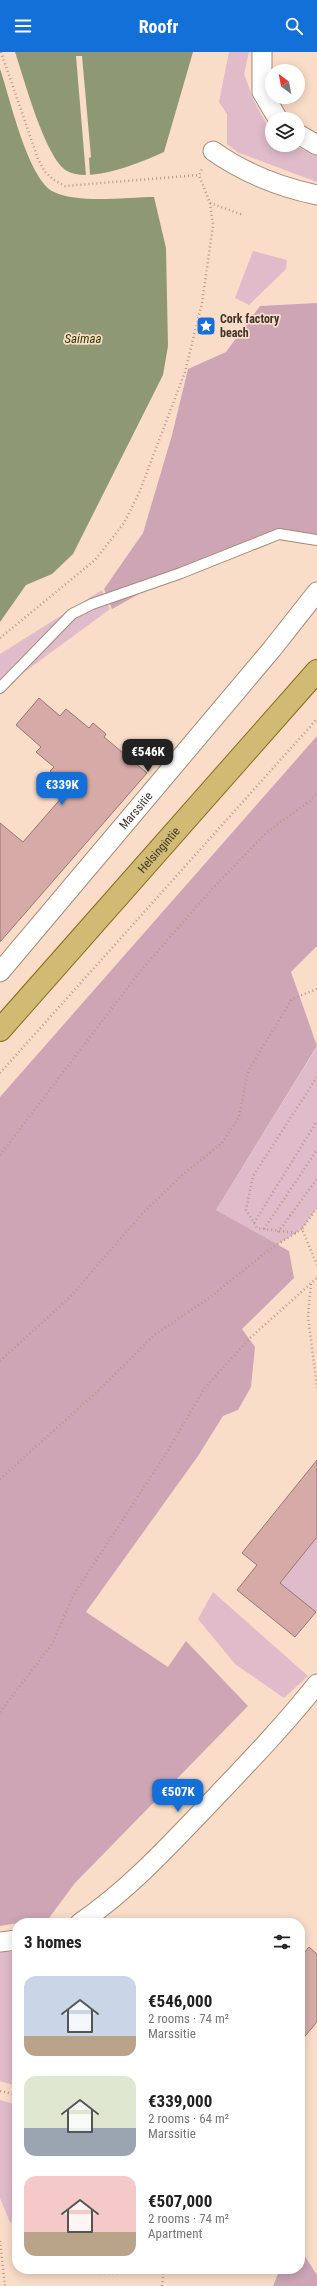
<!DOCTYPE html>
<html lang="en">
<head>
<meta charset="utf-8">
<style>
  :root { --surface:#fff; --page:#f6f6f6; --text:#222; --muted:#767676; --accent:#1370d9 }
  body { margin:0; font-family:"Roboto Condensed",sans-serif; background:var(--page); color:var(--text); height:100vh; display:flex; flex-direction:column; font-size:15px; white-space:nowrap }
  * { box-sizing:border-box; margin:0 }
  p { font-size:13px; color:var(--muted) }
  .icon { flex:none; width:22px; height:22px; fill:none; stroke:currentColor; stroke-width:2; stroke-linecap:round; stroke-linejoin:round }
  .map { position:relative; flex:1; overflow:hidden }
  .details { position:absolute; left:12px; top:1866px; width:293px; height:356px; display:flex; flex-direction:column; background:var(--surface); border-radius:16px; box-shadow:0 2px 10px #0003 }
  .details>* { flex:none }
  .needle { width:26px; rotate:328deg }
  .fabs { position:absolute; left:265px; top:12px; display:grid; gap:8px }
  .fabs a { display:grid; place-items:center; width:40px; height:40px; border-radius:50%; background:var(--surface); box-shadow:0 2px 10px #0003; font-size:20px }
  .price { position:absolute; translate:-50% -34px; padding:0 9px; border-radius:8px; background:var(--accent); color:#fff; font-size:13px; line-height:26px; filter:drop-shadow(0 1px 2px #0008) }
  .price::after { content:''; position:absolute; left:50%; top:24px; width:12px; height:9px; margin-left:-6px; background:inherit; clip-path:polygon(0 0,100% 0,50% 100%) }
  .price.current { background:#222; color:#fff }
  ul { padding:0; list-style:none }
  li { display:flex; align-items:center; gap:12px; height:100px; padding:0 12px }
  li span { display:grid; place-items:center; flex:none; width:112px; height:80px; border-radius:12px; color:#555 }
  li>.icon { margin-inline-start:auto }
  span .icon { width:48px; height:48px; fill:#fffc; stroke-width:1 }
  li b { font-size:17px }
  h2 { display:flex; justify-content:space-between; align-items:center; height:48px; padding:0 12px; font-size:17px }
  header { display:flex; justify-content:space-between; align-items:center; height:52px; padding:0 12px; background:var(--accent); color:#fff; font-size:18px; font-weight:700 }
  .map>svg:first-child { display:block }
  .green { fill:#e0bbca }
  .forest { fill:#cda5b5 }
  .water { fill:#8e9875 }
  .pier { fill:#faddc8 }
  .building { fill:#d6aba7; stroke:#987673 }
  .lines { fill:none; stroke-linecap:round; stroke-linejoin:round }
  .lane-casing { stroke:#a58a77; stroke-width:12 }
  .street-casing { stroke:#a58a77; stroke-width:21 }
  .primary-casing { stroke:#896d1d; stroke-width:24 }
  .path { stroke:#b19b8b; stroke-width:2.5; stroke-dasharray:1 3; stroke-linecap:butt }
  .lane { stroke:#fff; stroke-width:10 }
  .street { stroke:#fff; stroke-width:19 }
  .primary { stroke:#d1ba73; stroke-width:22 }
  .labels { text-anchor:middle; dominant-baseline:central; stroke-width:3.5; stroke-linejoin:round; paint-order:stroke }
  .poi-label { font-size:12px; font-weight:bold; fill:#3e332b; stroke:#faddc8; text-anchor:start }
  .street-label { font-size:12px; fill:#3e332b; stroke:#faddc8 }
  .water-label { font-size:13px; font-style:italic; fill:#313d00; stroke:#faddc8 }
</style>
</head>
<body>
<header><svg class="icon" aria-label="menu" viewBox="0 0 24 24"><path d="M4 6h16M4 12h16M4 18h16"/></svg>Roofr<svg class="icon" aria-label="search" viewBox="0 0 24 24"><circle cx="10" cy="10" r="6"/><path d="M15 15l6 6"/></svg></header>
<div class="map">
<svg width="317" height="2234" viewBox="0 0 317 2234">
  <rect width="100%" height="100%" fill="#faddc8"/>
  <g class="green">
    <polygon points="229,0 249,0 244,22 254,49 272,82 272,93 292,93 317,103 317,130 239,101 227,92 227,62 219,50"/>
    <polygon points="253,199 287,208 286,217 249,253 235,246"/>
    <polygon points="102,538 110,557 19,624 0,642 0,602"/>
    <polygon points="317,995 317,1156 302,1177 277,1193 216,1158"/>
    <polygon points="317,1485 317,1561 280,1531"/>
    <polygon points="213,1540 308,1624 284,1646 235,1612 198,1567"/>
    <polygon points="0,1900 17,1900 17,2034 0,2029"/>
    <polygon points="0,2048 17,2053 17,2171 10,2170 0,2146"/>
  </g>
  <g class="forest">
    <polygon points="317,251 317,486 278,480 180,519 112,557 104,537 143,481 172,383 188,317 226,300 260,254"/>
    <polygon points="317,684 317,894 291,920 317,994 216,1158 289,1199 294,1226 242,1277 255,1295 251,1335 238,1358 223,1364 198,1404 86,1560 168,1615 186,1589 248,1654 75,1831 49,1866 0,1874 0,1045"/>
    <polygon points="304,2203 317,2223 317,2234 273,2234 280,2217 300,2217 300,2204"/>
  </g>
  <g class="water">
    <path d="M 15,0 L 193,0 L 164,100 C 142,110 90,132 67,119 C 45,106 24,26 15,0 Z"/>
    <path d="M 0,17 C 10,46 28,128 54,140 C 80,152 126,145 154,145 L 166,196 L 168,294 L 163,323 L 73,502 L 52,522 L 26,533 L 0,570 Z"/>
  </g>
  <polygon class="pier" points="76,4 82,4 91,105 89,106 90,123 86,124"/>
  <g class="building">
    <polygon points="39,646 60,664 66,657 89,676 93,671 106,682 104,685 147,721 0,890 0,771 23,790 70,736 50,719 54,715 36,700 41,695 16,673"/>
    <polygon points="317,1408 317,1485 280,1531 316,1560 295,1585 237,1538 257,1513 242,1501"/>
    <polygon points="309,1895 317,1902 317,1970 300,1990 300,1906"/>
  </g>
  <g class="lines">
    <defs>
      <polyline id="lane" points="0,636 72,562 92,552 181,521 279,482 317,488"/>
      <g id="street">
        <polyline points="262,0 262,40 278,67"/>
        <polyline points="298,82 317,93"/>
        <path d="M 213,99 C 244,121 280,135 317,143"/>
        <path id="s1" d="M 0,920 L 272,597 L 317,540"/>
        <path d="M 80,1871 C 128,1838 167,1796 207,1754 C 245,1714 283,1675 317,1632"/>
        <polyline points="0,1890 17,1888"/>
      </g>
      <g id="primary">
        <path id="s2" d="M 0,978 L 317,619"/>
      </g>
    </defs>
    <use href="#lane" class="lane-casing"/>
    <use href="#street" class="street-casing"/>
    <use href="#primary" class="primary-casing"/>
    <g class="path">
      <polyline points="1,0 38,107 45,120 54,128 65,134 199,123"/>
      <polyline points="210,151 243,163"/>
      <polyline points="0,586 95,508 124,471 139,441 185,320 202,251 213,173 210,151 199,123 203,115"/>
      <polyline points="0,1021 317,667"/>
      <polyline points="0,1103 138,922 209,840 267,780 310,749 317,741"/>
      <polyline points="317,1156 302,1177 317,1213"/>
      <polyline points="254,1171 317,1069"/>
      <polyline points="264,1177 317,1098"/>
      <polyline points="278,1180 317,1127"/>
      <polyline points="296,1181 257,1176 246,1158 253,1124 317,1025"/>
      <polyline points="311,1232 308,1264 317,1336"/>
      <polyline points="0,1309 69,1246 142,1162 181,1124 222,1091 239,1065 248,1019 292,947 317,937"/>
      <polyline points="0,1427 99,1338 153,1284 209,1246 270,1197 302,1177"/>
      <polyline points="0,1660 52,1592 74,1542 167,1400 204,1337 250,1286 317,1226"/>
      <polyline points="0,2039 17,2043"/>
      <polyline points="0,2189 5,2234"/>
      <polyline points="94,2217 97,2221 119,2221 125,2217"/>
      <polyline points="162,2234 164,2217"/>
    </g>
    <use href="#lane" class="lane"/>
    <use href="#street" class="street"/>
    <use href="#primary" class="primary"/>
  </g>
  <defs>
    <symbol id="sight-square" viewBox="-11 -11 22 22"><rect x="-9" y="-9" width="18" height="18" rx="4" fill="#1370d9" stroke="#faddc8"/><path d="M0-6L1.8-2.2L6-1.7L2.9 1.2L3.7 5.4L0 3.3L-3.7 5.4L-2.9 1.2L-6-1.7L-1.8-2.2Z" fill="#fff"/></symbol>
  </defs>
  <g fill-rule="evenodd">
    <use href="#sight-square" x="195" y="263" width="22" height="22"/>
  </g>
  <g class="labels">
    <g class="poi-label">
      <text x="220" y="267">Cork factory<tspan x="220" dy="14">beach</tspan></text>
    </g>
    <g class="street-label">
      <text stroke="none"><textPath href="#s1" startOffset="211">Marssitie</textPath></text>
      <text stroke="none"><textPath href="#s2" startOffset="240">Helsingintie</textPath></text>
    </g>
    <g class="water-label">
      <text x="83" y="286">Saimaa</text>
    </g>
  </g>
</svg>
<div class="fabs">
<a><svg class="needle" viewBox="-14 -14 28 28"><path d="M0-13l5 13h-10z" fill="#e53935"/><path d="M0 13l5-13h-10z" fill="#767676"/></svg></a>
<a><svg class="icon" aria-label="layers" viewBox="0 0 24 24"><path d="M12 4l9 5-9 5-9-5zM3 14l9 5 9-5"/></svg></a>
</div>
<b class="price current" style="left:148px;top:721px">€546K</b>
<b class="price" style="left:62px;top:754px">€339K</b>
<b class="price" style="left:178px;top:1761px">€507K</b>
<section class="details">
<h2>3 homes<svg class="icon" aria-label="filters" viewBox="0 0 24 24"><path d="M4 7h16M4 17h16"/><circle cx="9" cy="7" r="2"/><circle cx="15" cy="17" r="2"/></svg></h2>
<ul>
<li><span style="background:linear-gradient(#c9d6e8 75%,#b9a48a 0)"><svg class="icon" aria-label="home" viewBox="0 0 24 24"><path d="M3 11l9-7 9 7M6 9v11h12V9"/></svg></span><div><b>€546,000</b><p>2 rooms · 74 m²</p><p>Marssitie</p></div></li>
<li><span style="background:linear-gradient(#dfe7d0 65%,#9aa5b1 0)"><svg class="icon" aria-label="home" viewBox="0 0 24 24"><path d="M3 11l9-7 9 7M6 9v11h12V9"/></svg></span><div><b>€339,000</b><p>2 rooms · 64 m²</p><p>Marssitie</p></div></li>
<li><span style="background:linear-gradient(#f6c9c9 70%,#b9a48a 0)"><svg class="icon" aria-label="home" viewBox="0 0 24 24"><path d="M3 11l9-7 9 7M6 9v11h12V9"/></svg></span><div><b>€507,000</b><p>2 rooms · 74 m²</p><p>Apartment</p></div></li>
</ul>
</section>
</div>
</body>
</html>
